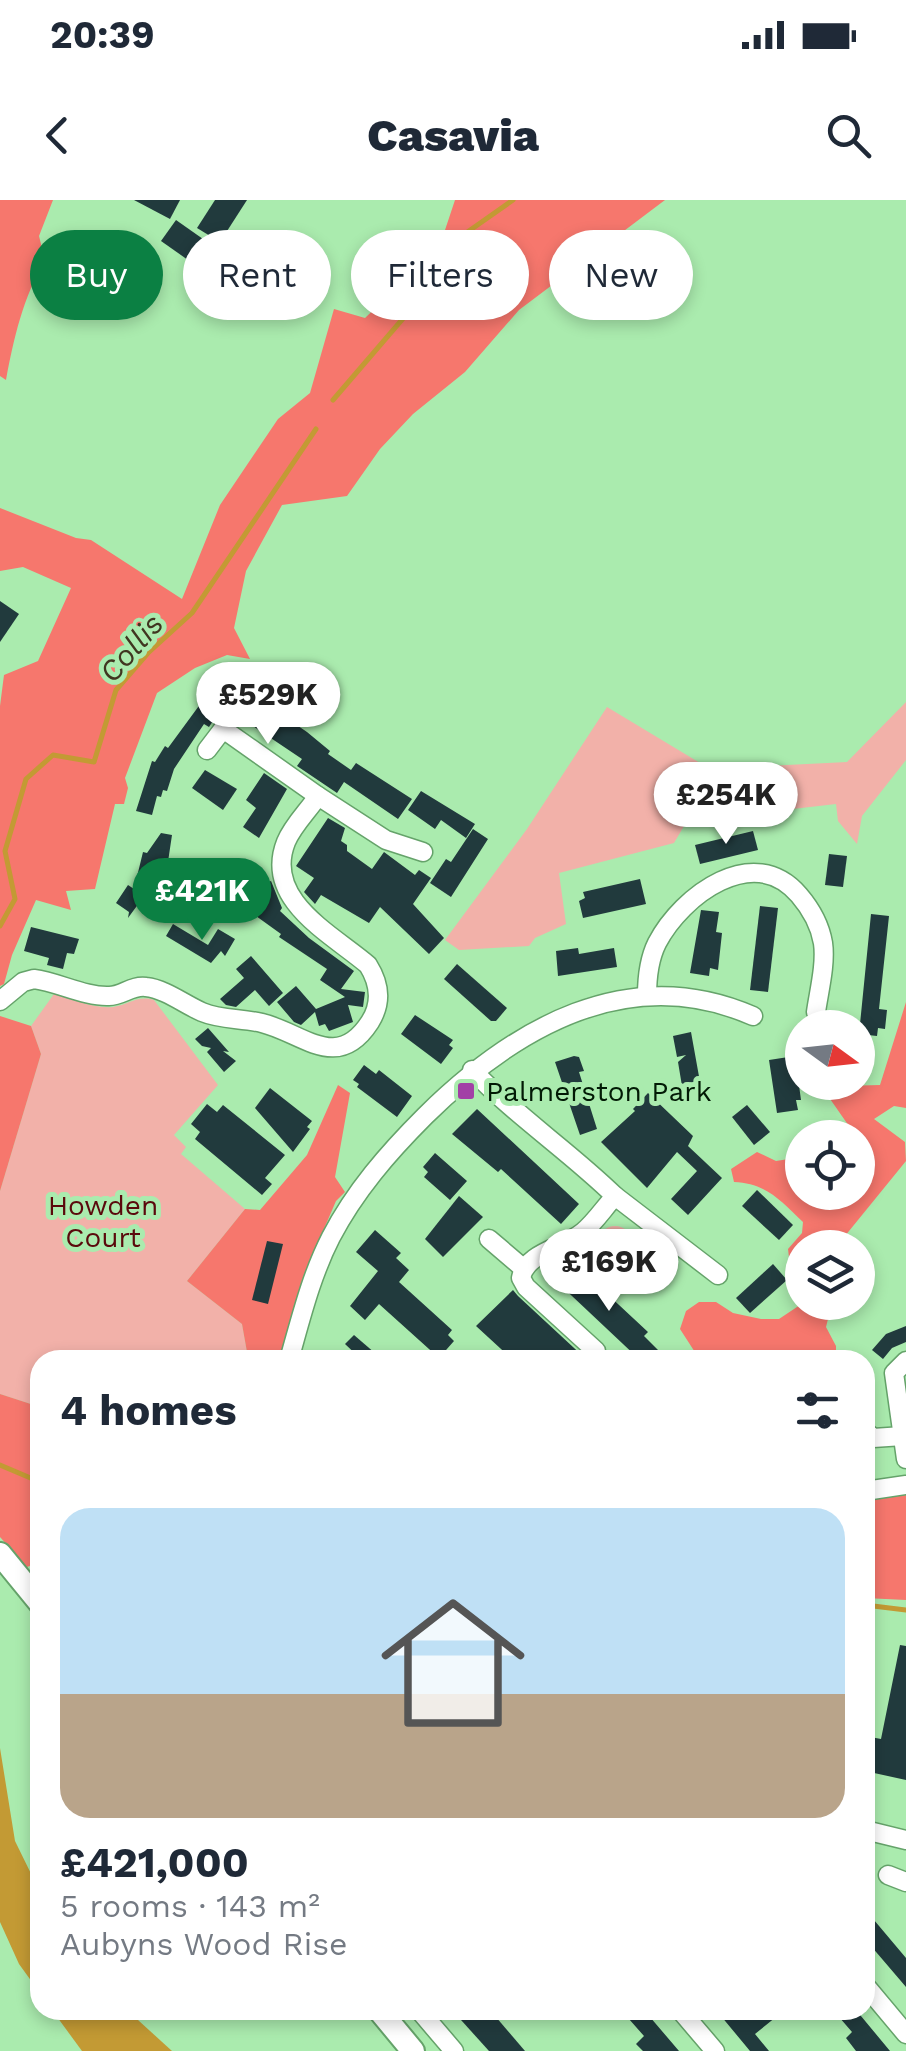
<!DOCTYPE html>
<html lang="en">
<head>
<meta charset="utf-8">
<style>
  :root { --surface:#fff; --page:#f6f6f7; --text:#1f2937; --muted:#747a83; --accent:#0b8043 }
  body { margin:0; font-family:"Work Sans",sans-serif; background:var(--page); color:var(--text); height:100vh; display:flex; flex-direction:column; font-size:38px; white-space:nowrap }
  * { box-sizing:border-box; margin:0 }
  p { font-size:32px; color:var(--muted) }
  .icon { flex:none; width:55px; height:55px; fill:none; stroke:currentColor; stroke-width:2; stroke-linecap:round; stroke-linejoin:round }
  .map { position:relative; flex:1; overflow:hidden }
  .side { position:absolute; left:30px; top:1150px; width:845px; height:670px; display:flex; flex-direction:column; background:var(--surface); border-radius:30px; box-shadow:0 5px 15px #0003 }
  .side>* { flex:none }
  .top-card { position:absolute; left:30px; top:30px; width:848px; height:90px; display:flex; gap:20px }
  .needle { width:65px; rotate:105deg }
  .buttons { position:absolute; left:785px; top:810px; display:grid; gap:20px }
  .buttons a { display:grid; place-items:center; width:90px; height:90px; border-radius:50%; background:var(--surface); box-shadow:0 5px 15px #0003; font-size:50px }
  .price { position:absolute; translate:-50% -85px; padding:0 22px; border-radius:35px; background:#fff; color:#222; font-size:32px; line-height:65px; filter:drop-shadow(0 2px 5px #0008) }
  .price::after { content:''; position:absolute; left:50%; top:60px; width:30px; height:22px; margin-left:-15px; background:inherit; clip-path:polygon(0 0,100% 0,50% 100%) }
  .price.selected { background:var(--accent); color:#fff }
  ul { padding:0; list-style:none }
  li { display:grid; align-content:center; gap:20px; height:530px; padding:0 30px }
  li span { display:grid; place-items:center; height:310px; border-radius:30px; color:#555 }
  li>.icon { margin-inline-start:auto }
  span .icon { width:180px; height:180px; fill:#fffc; stroke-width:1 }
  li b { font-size:42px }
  h2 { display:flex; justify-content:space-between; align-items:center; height:120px; padding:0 30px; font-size:42px }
  .chip { padding:0 35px; border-radius:45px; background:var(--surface); box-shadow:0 5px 15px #0003; font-size:35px; line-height:90px }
  .chip.selected { background:var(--accent); color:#fff }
  .status { display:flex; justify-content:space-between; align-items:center; height:70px; padding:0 50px; background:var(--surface); direction:ltr }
  .status svg { height:28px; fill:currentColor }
  header { display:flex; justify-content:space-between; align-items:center; height:130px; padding:0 30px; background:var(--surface); font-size:45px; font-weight:800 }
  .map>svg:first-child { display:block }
  .green { fill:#f2b1a9 }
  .forest { fill:#f6776d }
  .water { fill:#c39a34 }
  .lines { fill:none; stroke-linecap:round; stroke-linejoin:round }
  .stream { stroke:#c39a34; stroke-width:5 }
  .building { fill:#213a3d }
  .minor-casing { stroke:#65a36a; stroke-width:21 }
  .major-casing { stroke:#65a36a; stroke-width:26 }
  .minor { stroke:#fff; stroke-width:18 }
  .major { stroke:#fff; stroke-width:22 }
  .poi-dot { fill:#a240a6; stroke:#aaebae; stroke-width:4 }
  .labels { text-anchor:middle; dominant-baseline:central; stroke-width:10; stroke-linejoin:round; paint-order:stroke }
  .poi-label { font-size:28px; fill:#021a05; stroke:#aaebae; text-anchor:start }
  .park-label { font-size:28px; fill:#5a090c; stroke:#aaebae }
  .water-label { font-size:30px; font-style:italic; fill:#403620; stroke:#aaebae }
</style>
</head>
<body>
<div class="status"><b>20:39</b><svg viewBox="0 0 49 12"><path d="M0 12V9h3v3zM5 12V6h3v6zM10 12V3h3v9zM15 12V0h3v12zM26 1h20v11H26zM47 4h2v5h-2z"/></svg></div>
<header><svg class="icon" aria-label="back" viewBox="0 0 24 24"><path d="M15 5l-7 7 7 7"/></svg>Casavia<svg class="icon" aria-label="search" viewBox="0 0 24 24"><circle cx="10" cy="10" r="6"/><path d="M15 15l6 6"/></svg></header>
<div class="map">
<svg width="906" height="1851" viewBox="0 0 906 1851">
  <rect width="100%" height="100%" fill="#aaebae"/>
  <g class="green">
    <polygon points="906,502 906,560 862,616 857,644 838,621 836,604 687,621 674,643 559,673 566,724 535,738 529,746 459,750 445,740 527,629 607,507 710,569 847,562"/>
    <path d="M 54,794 C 72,799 94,809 113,807 C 129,805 137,795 154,800 L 218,885 L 174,935 L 186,947 L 181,954 L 245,1009 L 187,1081 L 242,1124 L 247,1152 L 243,1160 L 40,1160 L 40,1207 L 0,1194 L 0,991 L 41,854 L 31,826 Z"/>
    <circle cx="615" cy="1043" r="17"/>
  </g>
  <g class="forest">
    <path d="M 0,0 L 53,0 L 39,36 L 45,60 C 23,98 14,137 6,180 L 0,176 Z"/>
    <polygon points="455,0 665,0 519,110 465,172 413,214 380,249 347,296 282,305 246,371 234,428 250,459 227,455 195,468 157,493 125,578 128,588 124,604 115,604 95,689 66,691 71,710 36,700 12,755 4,784 0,786 0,506 4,475 38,461 71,388 23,367 0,371 0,308 76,338 91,340 182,399 220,305 278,219 310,193 334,109 365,118 391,93 416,50 443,36"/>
    <path d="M 906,802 L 906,908 L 894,906 L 874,919 L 905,942 L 906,961 L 836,1047 L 802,1048 L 802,1079 L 790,1065 L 788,1049 L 802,1033 L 803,1022 C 781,1001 766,983 734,982 L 731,969 L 757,952 L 776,961 L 795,958 L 802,967 L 802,992 L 858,992 L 858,938 L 834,937 L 851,929 L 828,896 L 843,886 L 880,885 Z"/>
    <polygon points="0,816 31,826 41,854 0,991"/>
    <polygon points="338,885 350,893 335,977 345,992 336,1001 302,1080 283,1160 243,1160 247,1152 242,1124 187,1081 245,1009 260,1010 307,955"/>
    <polygon points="699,1102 716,1102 733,1113 761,1119 779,1119 803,1103 832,1103 826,1127 836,1146 836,1160 700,1160 680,1129 686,1111"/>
    <polygon points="0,1194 40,1207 40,1362 27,1367 0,1337"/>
    <polygon points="906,1295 906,1400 865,1398 865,1301"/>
  </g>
  <g class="water">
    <polygon points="0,1548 15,1641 40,1692 40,1793 19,1764 0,1722"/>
    <polygon points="52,1810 127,1810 172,1851 82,1851"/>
  </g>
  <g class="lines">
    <g class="stream">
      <polyline points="333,200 461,51 466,33 513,0"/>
      <polyline points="0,726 15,699 5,651 26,579 53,555 94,562 116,490 148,453 192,413 316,229"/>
      <polyline points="0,1265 40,1282"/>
      <polyline points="865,1405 906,1410"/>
    </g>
  </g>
  <g class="building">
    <polygon points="134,0 180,0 170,19"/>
    <polygon points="215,0 247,0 220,42 197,28"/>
    <polygon points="176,20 203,39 188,60 161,41"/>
    <polygon points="0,401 19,414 0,442"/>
    <polygon points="226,469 242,482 250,470 272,485 261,501 307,532 330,551 328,554 351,570 356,563 412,599 398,619 344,582 337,593 297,566 302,559 244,520 247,504 236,497 226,501 209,527 204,524 174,569 167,591 163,590 161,597 157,596 152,615 136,611 152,561 155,562 165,546 168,548"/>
    <polygon points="205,570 237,589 223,610 192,588"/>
    <polygon points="264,573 287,589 259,638 243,627 256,608 246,600"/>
    <polygon points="421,591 475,624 466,638 441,620 435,629 408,610"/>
    <polygon points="328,618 345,628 341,641 347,645 347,651 372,669 384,652 415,675 419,670 431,678 413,704 444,738 429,754 380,707 369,723 321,695 315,704 304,692 314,678 296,666"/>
    <polygon points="473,629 488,639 451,697 430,683 446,659 451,662"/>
    <polygon points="753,631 758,650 700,664 695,645"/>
    <polygon points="161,633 172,635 166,675 164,674 160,690 150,688 128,718 129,712 116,703 128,685 134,689 143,652 147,653"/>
    <polygon points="829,654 847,656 843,687 825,685"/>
    <polygon points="640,679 646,704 583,718 579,701 585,698 583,692"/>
    <polygon points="271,681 282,708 280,711 309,738 354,771 341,789 365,792 363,807 348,805 353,822 329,831 325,824 319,826 315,812 301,825 294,822 277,802 296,786 316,809 345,797 320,780 327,769 279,737 281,734 256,716 264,705 258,686"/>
    <polygon points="760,706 778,708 768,792 750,790"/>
    <polygon points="701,710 719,712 716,732 722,733 718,770 710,768 709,776 690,773"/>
    <polygon points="871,714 889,716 879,809 887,810 885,829 878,828 877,836 859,834"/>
    <polygon points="173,724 208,745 218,729 235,739 225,756 221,751 211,763 166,736"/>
    <polygon points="31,727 79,739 74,754 67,753 63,769 47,765 49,758 24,751"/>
    <polygon points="578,748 579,754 614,748 617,767 558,776 556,751"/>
    <polygon points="251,756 283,793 269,806 255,790 236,807 226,805 220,799 244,778 236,769"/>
    <polygon points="457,764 507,808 496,821 491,821 444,779"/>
    <polygon points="415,815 453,840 449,845 453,848 441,864 401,834"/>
    <polygon points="208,828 229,852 223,851 236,861 224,872 207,852 211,848 202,846 195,839"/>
    <polygon points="691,832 700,882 682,886 678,862 686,855 677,857 673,836"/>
    <polygon points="574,856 579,857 584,871 579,872 597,929 580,935 555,862"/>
    <polygon points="795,856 801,900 796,900 798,910 777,913 769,860"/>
    <polygon points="364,865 376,874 379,870 412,896 397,917 357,887 359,884 353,880"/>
    <polygon points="270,888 312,921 307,927 310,929 293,952 255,908"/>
    <polygon points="648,893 693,936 688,946 722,978 688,1015 671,999 697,971 677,952 647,988 601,942 635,911 633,909"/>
    <polygon points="207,904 217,912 223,905 285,955 265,978 272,984 262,995 195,939 200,932 191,924"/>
    <polygon points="747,905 770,932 754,945 732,917"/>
    <polygon points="477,909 579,1004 561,1024 501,969 498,972 452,934"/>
    <polygon points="435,953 467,981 450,1000 424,977 428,972 423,967"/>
    <polygon points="757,990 793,1025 779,1040 742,1006"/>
    <polygon points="459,996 483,1017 443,1057 425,1039"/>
    <polygon points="375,1030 401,1053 396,1058 409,1070 399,1082 452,1130 448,1135 454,1141 439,1158 379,1104 365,1120 350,1106 378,1071 356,1052"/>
    <polygon points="267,1041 283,1044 268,1104 252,1100"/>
    <polygon points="575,1064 648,1132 644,1136 668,1160 640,1160 555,1080"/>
    <polygon points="773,1064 787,1080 750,1113 736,1098"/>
    <polygon points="513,1090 518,1096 587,1160 513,1160 476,1126"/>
    <polygon points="906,1126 906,1142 892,1148 883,1159 872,1150 886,1134"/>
    <polygon points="354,1135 383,1160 362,1160 345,1144"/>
    <polygon points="900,1445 906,1446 906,1580 865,1571 865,1536 881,1539"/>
    <polygon points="865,1715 872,1724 874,1720 906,1758 906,1787 865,1739"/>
    <polygon points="452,1810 490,1810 525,1851 489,1851"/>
    <polygon points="621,1810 644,1810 679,1851 643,1851 636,1844 644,1836"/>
    <polygon points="716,1810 770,1810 776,1817 755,1834 769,1851 750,1851"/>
    <polygon points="833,1810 856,1810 890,1851 856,1851 846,1838 852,1832"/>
  </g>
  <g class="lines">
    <defs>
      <g id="minor">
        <polyline points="223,529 236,509"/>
        <polyline points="207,550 223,529 318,596"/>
        <path d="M 647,796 C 647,778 649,759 657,743 C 682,695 754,642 799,695 C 811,709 820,725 823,743 C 826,764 819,791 816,812"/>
        <path d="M 0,801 L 23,782 L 34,779 C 58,782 85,797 109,796 C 122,796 132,785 146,787 C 165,789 184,804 202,812 C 221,820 241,818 262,823 C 303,833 337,873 370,822 C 382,803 380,784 368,765 C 332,734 263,700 286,642 C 293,625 308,611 318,596 L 386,640 L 423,652"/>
        <path d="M 472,870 C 516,916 570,952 615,996"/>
        <polyline points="489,1039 523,1068"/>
        <path d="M 596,1151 L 526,1087 L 521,1078 C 526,1052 564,1048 583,1032 C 595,1022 604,1008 615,996 L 718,1075"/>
        <path d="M 289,1160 C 301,1118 311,1076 331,1037 C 355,991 388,953 425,916 C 513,829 628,761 753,816"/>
        <polyline points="906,1161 894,1173 906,1259"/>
        <polyline points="865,1231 873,1238 903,1236"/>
        <polyline points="865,1291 906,1285"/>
        <polyline points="865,1630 906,1640"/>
        <polyline points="888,1675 906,1682"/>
        <polyline points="865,1785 906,1834"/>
        <polyline points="419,1810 454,1851"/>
        <polyline points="680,1810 715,1851"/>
      </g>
      <g id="major">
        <polyline points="0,1354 40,1403"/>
        <polyline points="379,1810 413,1851"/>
      </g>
    </defs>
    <use href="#minor" class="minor-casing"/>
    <use href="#major" class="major-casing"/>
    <use href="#minor" class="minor"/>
    <use href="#major" class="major"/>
  </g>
  <rect class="poi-dot" x="456" y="881" width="20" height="20" rx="5"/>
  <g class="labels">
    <g class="poi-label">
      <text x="486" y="891">Palmerston Park</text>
    </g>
    <g class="park-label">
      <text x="103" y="1005">Howden<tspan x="103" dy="32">Court</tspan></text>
    </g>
    <g class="water-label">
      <text transform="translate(131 448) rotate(-49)">Collis</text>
    </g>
  </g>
</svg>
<div class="buttons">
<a><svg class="needle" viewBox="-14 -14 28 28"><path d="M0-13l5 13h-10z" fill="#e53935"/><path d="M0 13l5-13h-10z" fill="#747a83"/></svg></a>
<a><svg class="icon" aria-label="locate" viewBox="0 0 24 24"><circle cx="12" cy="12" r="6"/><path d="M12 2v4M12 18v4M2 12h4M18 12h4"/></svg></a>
<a><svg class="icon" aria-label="layers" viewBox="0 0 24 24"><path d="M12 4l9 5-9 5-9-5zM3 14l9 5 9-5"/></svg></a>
</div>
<b class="price" style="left:268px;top:547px">£529K</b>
<b class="price" style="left:726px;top:647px">£254K</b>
<b class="price selected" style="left:202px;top:743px">£421K</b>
<b class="price" style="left:609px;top:1114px">£169K</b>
<div class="top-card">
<a class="chip selected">Buy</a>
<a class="chip">Rent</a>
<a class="chip">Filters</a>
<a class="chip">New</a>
</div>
<section class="side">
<h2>4 homes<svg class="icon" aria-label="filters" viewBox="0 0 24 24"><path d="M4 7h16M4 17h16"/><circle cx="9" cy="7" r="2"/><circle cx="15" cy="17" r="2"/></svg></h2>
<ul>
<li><span style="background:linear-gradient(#bfe0f5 60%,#b9a48a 0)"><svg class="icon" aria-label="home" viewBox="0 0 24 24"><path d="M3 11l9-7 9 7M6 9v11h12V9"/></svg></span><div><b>£421,000</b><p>5 rooms · 143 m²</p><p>Aubyns Wood Rise</p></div></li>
</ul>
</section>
</div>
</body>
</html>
